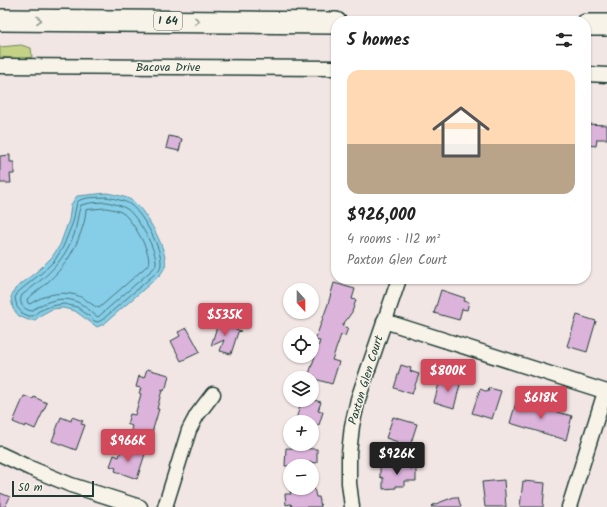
<!DOCTYPE html>
<html lang="en">
<head>
<meta charset="utf-8">
<style>
  :root { --surface:#fff; --page:#f2f2f2; --text:#222; --muted:#767676; --accent:#d1495b }
  body { margin:0; font-family:Kalam,sans-serif; background:var(--page); color:var(--text); height:100vh; display:flex; flex-direction:column; font-size:15px; white-space:nowrap }
  * { box-sizing:border-box; margin:0 }
  p { font-size:13px; color:var(--muted) }
  .icon { flex:none; width:22px; height:22px; fill:none; stroke:currentColor; stroke-width:2; stroke-linecap:round; stroke-linejoin:round }
  .map { position:relative; flex:1; overflow:hidden }
  .side { position:absolute; left:331px; top:16px; width:260px; height:268px; display:flex; flex-direction:column; background:var(--surface); border-radius:16px; box-shadow:0 1px 3px #0004 }
  .side>* { flex:none }
  .needle { width:26px; rotate:159deg }
  .tools { position:absolute; left:283px; top:283px; display:grid; gap:8px }
  .tools a { display:grid; place-items:center; width:36px; height:36px; border-radius:50%; background:var(--surface); box-shadow:0 1px 3px #0004; font-size:20px }
  .scale { position:absolute; left:12px; bottom:10px; width:82px; box-sizing:border-box; padding-left:4px; border:2px solid #1f3d34; border-top:0; font-size:11px; line-height:14px; white-space:nowrap; color:#1f3d34; -webkit-text-stroke:3px #f7f3e8; paint-order:stroke }
  .price { position:absolute; translate:-50% -34px; padding:0 9px; border-radius:4px; background:var(--accent); color:#fff; font-size:13px; line-height:26px; filter:drop-shadow(0 1px 2px #0008) }
  .price::after { content:''; position:absolute; left:50%; top:24px; width:12px; height:9px; margin-left:-6px; background:inherit; clip-path:polygon(0 0,100% 0,50% 100%) }
  .price.active { background:#222; color:#fff }
  ul { padding:0; list-style:none }
  li { display:grid; align-content:center; gap:8px; height:212px; padding:0 16px }
  li span { display:grid; place-items:center; height:124px; border-radius:12px; color:#555 }
  li>.icon { margin-inline-start:auto }
  span .icon { width:72px; height:72px; fill:#fffc; stroke-width:1 }
  li b { font-size:17px }
  h2 { display:flex; justify-content:space-between; align-items:center; height:48px; padding:0 16px; font-size:17px }
  .map>svg:first-child { display:block }
  .green { fill:#c4d286; stroke:#72885d }
  .water { fill:#86cde7; stroke:#5d939f }
  .lines { fill:none; stroke-linecap:round; stroke-linejoin:round }
  .shore { stroke:#48777c; stroke-width:1 }
  .building { fill:#dcb4db; stroke:#1f3d34 }
  .minor-casing { stroke:#1f3d34; stroke-width:17 }
  .highway-casing { stroke:#1f3d34; stroke-width:24 }
  .minor { stroke:#f7f3e8; stroke-width:14 }
  .highway { stroke:#f7f3e8; stroke-width:21 }
  .oneway { stroke:#8b988e }
  .labels { text-anchor:middle; dominant-baseline:central; stroke-width:3; stroke-linejoin:round; paint-order:stroke }
  .shield { fill:#f7f3e8; stroke:#60746a; stroke-width:1 }
  .shield-label { font-size:11px; font-weight:bold; fill:#1f3d34 }
  .street-label { font-size:12px; fill:#1f3d34; stroke:#f7f3e8 }
</style>
</head>
<body>
<div class="map">
<svg width="607" height="507" viewBox="0 0 607 507">
  <rect width="100%" height="100%" fill="#f2e6e5"/>
  <filter id="ink" filterUnits="userSpaceOnUse"><feTurbulence type="fractalNoise" baseFrequency=".025" numOctaves="2"/><feDisplacementMap in="SourceGraphic" scale="8" xChannelSelector="R" yChannelSelector="G"/><feConvolveMatrix kernelMatrix="1 2 1 2 8 2 1 2 1" color-interpolation-filters="sRGB"/></filter>
  <g filter="url(#ink)">
    <polygon class="green" points="21,45 31,48 32,57 24,59 0,57 0,47"/>
    <path class="water" d="M 107,193 C 116,195 126,196 134,202 C 146,212 169,251 165,267 C 164,269 162,272 160,275 L 104,324 L 97,327 L 75,311 L 63,308 L 52,309 L 41,315 L 35,320 L 28,320 L 19,316 L 13,309 L 11,297 L 15,289 L 41,268 L 52,257 L 60,245 L 69,220 L 71,205 L 74,200 L 77,196 Z"/>
    <g class="lines">
      <g class="shore">
        <path d="M 107,197 C 115,199 124,200 131,205 C 143,215 162,248 161,264 C 161,267 159,270 157,272 L 102,320 L 98,322 L 94,321 L 89,316 L 77,307 L 64,304 L 51,306 L 39,311 L 33,316 L 29,316 L 22,313 L 17,307 L 15,298 L 18,292 L 44,271 L 55,260 L 63,247 L 73,222 L 77,202 C 84,196 98,198 107,197 Z"/>
        <path d="M 107,202 C 114,204 121,205 127,209 C 138,217 157,250 156,264 C 156,265 154,268 153,269 L 98,317 C 93,314 87,308 81,304 C 65,294 45,301 31,311 C 23,309 18,303 22,295 C 46,277 62,264 74,235 C 77,226 77,215 81,205 L 90,203 Z"/>
        <path d="M 106,208 C 112,209 119,210 124,214 C 133,222 153,254 148,265 L 99,308 C 93,306 88,301 83,298 C 66,289 45,294 30,304 L 28,303 L 27,299 C 56,277 72,261 83,226 C 85,221 85,216 86,210 Z"/>
      </g>
    </g>
    <g class="building">
      <polygon points="586,124 607,125 607,139 597,139 596,146 587,145 588,139 586,138"/>
      <polygon points="169,136 182,139 179,151 166,148"/>
      <polygon points="10,155 10,162 14,162 14,174 10,174 11,183 0,183 0,156"/>
      <polygon points="334,283 355,289 352,299 356,300 352,312 342,326 348,328 345,336 341,335 332,360 339,362 332,384 308,377 320,341 315,340 328,304"/>
      <polygon points="441,290 465,298 464,301 469,302 467,310 462,309 459,320 434,313"/>
      <polygon points="577,315 596,321 587,352 567,346"/>
      <polygon points="219,320 228,323 227,326 241,331 238,332 231,354 220,351 224,340 211,346"/>
      <polygon points="187,328 200,352 181,361 171,341 180,336 178,332"/>
      <polygon points="401,365 411,368 410,371 419,374 412,394 394,388"/>
      <polygon points="147,369 169,375 166,388 165,388 164,391 162,390 157,409 159,409 151,436 131,430 132,426 127,424 130,414 135,415 141,394 139,393 141,388 136,387 139,376 144,378"/>
      <polygon points="450,378 461,381 454,408 434,402 440,380 448,383"/>
      <polygon points="489,388 501,391 492,419 472,413 480,389 488,392"/>
      <polygon points="24,396 33,399 34,397 47,403 35,429 26,425 25,427 13,422"/>
      <polygon points="517,399 538,406 538,407 572,416 566,440 510,423"/>
      <polygon points="302,400 314,400 321,402 318,411 323,412 319,425 296,419"/>
      <polygon points="61,417 71,421 72,417 83,421 81,424 85,425 76,450 52,441"/>
      <polygon points="393,417 417,424 410,446 386,438"/>
      <polygon points="122,447 145,454 137,479 115,471 116,468 110,466 114,455 119,457"/>
      <polygon points="286,448 317,449 317,463 310,462 309,466 285,466"/>
      <polygon points="410,465 410,469 416,468 416,481 404,481 404,486 396,486 396,488 383,489 383,478 380,477 380,466"/>
      <polygon points="504,480 506,507 485,507 482,482"/>
      <polygon points="523,481 545,483 543,507 520,507"/>
      <polygon points="314,488 316,497 319,497 321,507 292,507 291,504 286,505 285,494 291,494 290,491"/>
      <polygon points="0,493 10,497 5,507 0,507"/>
      <polygon points="454,497 458,497 461,507 431,507 433,505"/>
    </g>
    <g class="lines">
      <defs>
        <g id="minor">
          <polyline points="0,66 336,68"/>
          <polyline points="586,74 607,75"/>
          <polyline points="384,321 607,392"/>
          <polyline points="0,454 30,468 71,485 140,507"/>
          <polyline points="165,507 189,430 197,415 213,394"/>
          <polyline points="352,507 349,483 349,453 352,426 358,399 399,279"/>
          <polyline points="569,507 605,392"/>
        </g>
        <g id="highway">
          <polyline points="0,20 336,23"/>
          <polyline points="586,25 607,25"/>
        </g>
      </defs>
      <use href="#minor" class="minor-casing"/>
      <use href="#highway" class="highway-casing"/>
      <use href="#minor" class="minor"/>
      <use href="#highway" class="highway"/>
    </g>
    <defs><path id="oneway-chevron" d="M-2-3.5L2.5 0L-2 3.5" fill="none" stroke-width="1.6" stroke-linecap="round" stroke-linejoin="round"/></defs>
    <g class="oneway">
      <use href="#oneway-chevron" transform="translate(39 20) rotate(1)"/>
      <use href="#oneway-chevron" transform="translate(197 21) rotate(1)"/>
    </g>
  </g>
  <g class="labels">
    <rect class="shield" x="154" y="12" width="28" height="18" rx="3"/>
    <g class="shield-label">
      <text x="168" y="21">I 64</text>
    </g>
    <g class="street-label">
      <text x="168" y="67">Bacova Drive</text>
      <text transform="translate(366 380) rotate(-73)">Paxton Glen Court</text>
    </g>
  </g>
</svg>
<div class="tools">
<a><svg class="needle" viewBox="-14 -14 28 28"><path d="M0-13l5 13h-10z" fill="#e53935"/><path d="M0 13l5-13h-10z" fill="#767676"/></svg></a>
<a><svg class="icon" aria-label="locate" viewBox="0 0 24 24"><circle cx="12" cy="12" r="6"/><path d="M12 2v4M12 18v4M2 12h4M18 12h4"/></svg></a>
<a><svg class="icon" aria-label="layers" viewBox="0 0 24 24"><path d="M12 4l9 5-9 5-9-5zM3 14l9 5 9-5"/></svg></a>
<a>+</a>
<a>−</a>
</div>
<div class="scale">50 m</div>
<b class="price" style="left:225px;top:337px">$535K</b>
<b class="price" style="left:448px;top:393px">$800K</b>
<b class="price" style="left:541px;top:420px">$618K</b>
<b class="price" style="left:128px;top:463px">$966K</b>
<b class="price active" style="left:397px;top:476px">$926K</b>
<section class="side">
<h2>5 homes<svg class="icon" aria-label="filters" viewBox="0 0 24 24"><path d="M4 7h16M4 17h16"/><circle cx="9" cy="7" r="2"/><circle cx="15" cy="17" r="2"/></svg></h2>
<ul>
<li><span style="background:linear-gradient(#ffd9b3 60%,#b9a48a 0)"><svg class="icon" aria-label="home" viewBox="0 0 24 24"><path d="M3 11l9-7 9 7M6 9v11h12V9"/></svg></span><div><b>$926,000</b><p>4 rooms · 112 m²</p><p>Paxton Glen Court</p></div></li>
</ul>
</section>
</div>
</body>
</html>
